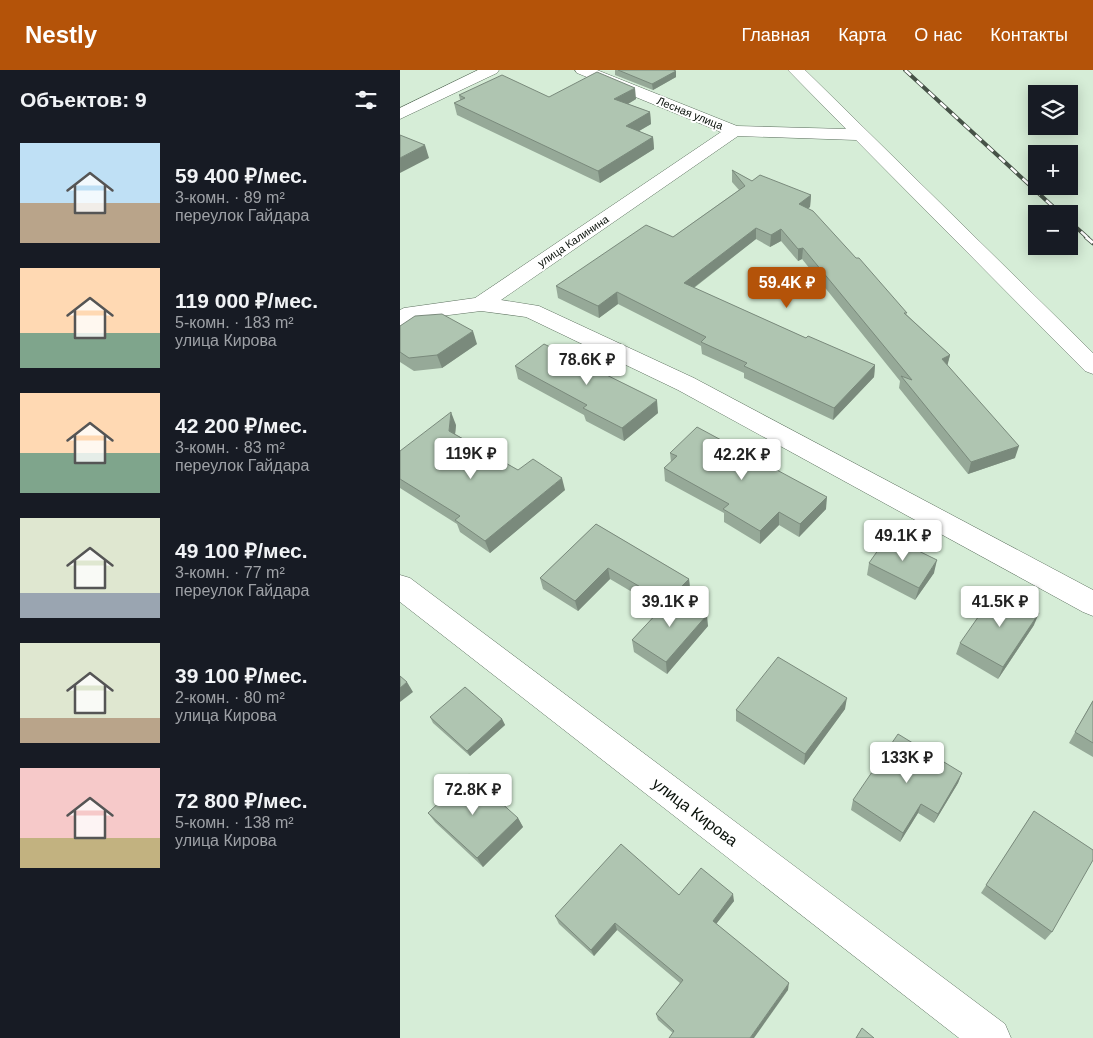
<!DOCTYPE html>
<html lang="ru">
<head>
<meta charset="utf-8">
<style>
  :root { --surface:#171b24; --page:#20242c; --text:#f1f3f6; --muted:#9ea1a6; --accent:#b45309 }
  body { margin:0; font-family:Arial,sans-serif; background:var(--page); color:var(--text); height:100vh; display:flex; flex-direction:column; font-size:19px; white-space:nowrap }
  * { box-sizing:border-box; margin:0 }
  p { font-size:16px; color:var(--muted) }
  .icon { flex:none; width:28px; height:28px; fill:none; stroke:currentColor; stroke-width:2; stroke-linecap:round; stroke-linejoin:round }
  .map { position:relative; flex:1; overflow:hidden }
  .drawer { display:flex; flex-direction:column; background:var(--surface); width:400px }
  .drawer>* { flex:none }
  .fabs { position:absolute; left:628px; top:15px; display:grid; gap:10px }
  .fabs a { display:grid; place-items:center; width:50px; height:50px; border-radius:0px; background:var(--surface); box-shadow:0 2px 12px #0003; font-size:25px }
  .price { position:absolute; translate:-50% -42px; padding:0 11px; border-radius:5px; background:#fff; color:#222; font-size:16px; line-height:32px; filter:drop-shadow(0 1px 2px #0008) }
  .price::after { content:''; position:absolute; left:50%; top:30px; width:15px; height:11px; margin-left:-8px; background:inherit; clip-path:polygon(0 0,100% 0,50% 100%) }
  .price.current { background:var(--accent); color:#fff }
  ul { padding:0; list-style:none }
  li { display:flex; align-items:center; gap:15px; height:125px; padding:0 20px }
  li span { display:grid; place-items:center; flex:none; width:140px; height:100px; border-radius:0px; color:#555 }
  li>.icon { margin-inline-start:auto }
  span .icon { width:60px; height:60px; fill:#fffc; stroke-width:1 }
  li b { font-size:21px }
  h2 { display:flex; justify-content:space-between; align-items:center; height:60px; padding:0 20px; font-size:21px }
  header { display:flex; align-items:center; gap:30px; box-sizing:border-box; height:70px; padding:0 25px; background:var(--accent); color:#fff }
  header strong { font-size:24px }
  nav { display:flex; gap:28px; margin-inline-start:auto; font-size:18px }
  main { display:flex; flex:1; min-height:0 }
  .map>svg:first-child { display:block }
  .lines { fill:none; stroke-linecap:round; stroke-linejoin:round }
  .minor-casing { stroke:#5d715f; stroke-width:1 }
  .minor { fill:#fff; fill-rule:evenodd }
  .rail-far1-casing { stroke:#465247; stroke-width:4 }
  .rail-casing { stroke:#465247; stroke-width:4.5 }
  .rail-far1 { stroke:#fff; stroke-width:2.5; stroke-dasharray:8; stroke-linecap:butt }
  .rail { stroke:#fff; stroke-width:3; stroke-dasharray:9; stroke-linecap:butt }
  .wall { fill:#96a998 }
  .shaded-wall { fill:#7a8a7c }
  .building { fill:#afc5b1; stroke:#7a8a7c }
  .labels { text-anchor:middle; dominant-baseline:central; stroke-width:4; stroke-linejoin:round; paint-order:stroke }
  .far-street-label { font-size:11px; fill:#081009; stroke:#fff }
  .near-street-label { font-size:16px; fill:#081009; stroke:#fff }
</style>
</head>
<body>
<header>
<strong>Nestly</strong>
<nav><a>Главная</a><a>Карта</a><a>О нас</a><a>Контакты</a></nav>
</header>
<main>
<section class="drawer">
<h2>Объектов: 9<svg class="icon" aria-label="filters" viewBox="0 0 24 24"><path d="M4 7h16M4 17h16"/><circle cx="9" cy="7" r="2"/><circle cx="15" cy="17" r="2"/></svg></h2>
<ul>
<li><span style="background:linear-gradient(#bfe0f5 60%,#b9a48a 0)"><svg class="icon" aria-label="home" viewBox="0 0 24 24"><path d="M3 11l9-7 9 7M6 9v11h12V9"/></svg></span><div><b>59 400 ₽/мес.</b><p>3-комн. · 89 m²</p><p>переулок Гайдара</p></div></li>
<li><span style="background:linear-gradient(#ffd9b3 65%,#7fa58c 0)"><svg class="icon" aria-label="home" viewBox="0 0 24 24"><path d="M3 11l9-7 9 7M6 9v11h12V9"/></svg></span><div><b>119 000 ₽/мес.</b><p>5-комн. · 183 m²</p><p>улица Кирова</p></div></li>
<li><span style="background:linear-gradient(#ffd9b3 60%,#7fa58c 0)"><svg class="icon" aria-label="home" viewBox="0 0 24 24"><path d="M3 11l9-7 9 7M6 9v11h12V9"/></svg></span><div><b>42 200 ₽/мес.</b><p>3-комн. · 83 m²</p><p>переулок Гайдара</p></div></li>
<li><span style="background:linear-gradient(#dfe7d0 75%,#9aa5b1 0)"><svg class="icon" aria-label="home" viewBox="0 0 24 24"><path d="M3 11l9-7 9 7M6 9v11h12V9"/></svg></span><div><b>49 100 ₽/мес.</b><p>3-комн. · 77 m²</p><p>переулок Гайдара</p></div></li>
<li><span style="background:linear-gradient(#dfe7d0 75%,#b9a48a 0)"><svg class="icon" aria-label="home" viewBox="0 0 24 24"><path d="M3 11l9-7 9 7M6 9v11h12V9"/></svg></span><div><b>39 100 ₽/мес.</b><p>2-комн. · 80 m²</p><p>улица Кирова</p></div></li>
<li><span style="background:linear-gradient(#f6c9c9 70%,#c2b280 0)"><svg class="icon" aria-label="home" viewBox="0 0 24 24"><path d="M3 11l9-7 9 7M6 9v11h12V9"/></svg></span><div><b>72 800 ₽/мес.</b><p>5-комн. · 138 m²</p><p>улица Кирова</p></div></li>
</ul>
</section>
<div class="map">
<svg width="693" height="968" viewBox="0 0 693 968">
  <rect width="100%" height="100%" fill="#d6edd7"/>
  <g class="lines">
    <defs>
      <g id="minor">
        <polygon points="78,0 99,0 97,3 0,49 0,38"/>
        <polygon points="175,0 197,0 337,56 446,59 388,0 405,0 693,283 693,304 685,301 456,70 338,66 101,230 139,236 294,308 693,520 693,546 683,542 278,320 126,247 81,241 17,249 0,256 0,240 4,238 75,228 321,62 177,3"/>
        <polygon points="0,505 10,508 605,954 611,968 559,968 0,532"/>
      </g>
    </defs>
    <use href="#minor" class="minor-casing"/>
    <use href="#minor" class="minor"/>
    <defs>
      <g id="rail-far1">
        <polyline points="505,0 661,144"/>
        <polyline points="669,151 688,168"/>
      </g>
      <polyline id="rail" points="686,167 693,173"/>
    </defs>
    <use href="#rail-far1" class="rail-far1-casing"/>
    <use href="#rail" class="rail-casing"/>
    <use href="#rail-far1" class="rail-far1"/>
    <use href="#rail" class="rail"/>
  </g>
  <g class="wall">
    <polygon points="215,0 273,0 276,7 253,20 215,5"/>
    <polygon points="59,25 236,29 228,34 250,42 251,54 239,61 253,67 254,79 200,113 57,45 54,33 60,30"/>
    <polygon points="332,100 352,111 411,125 410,137 408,138 507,245 550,285 547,295 615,388 568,404 499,318 500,311 402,189 398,191 381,171 370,177 356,169 294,218 406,268 475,295 474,307 433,350 344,308 344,303 302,284 301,276 218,234 199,248 158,228 156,216 273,167 339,120 332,112"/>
    <polygon points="0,256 77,274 42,298 14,301 0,292"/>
    <polygon points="115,296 258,343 224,371 186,351 184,345 118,309"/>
    <polygon points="56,355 55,364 118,400 165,420 90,483 60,462 57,454 0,418 0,381"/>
    <polygon points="270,383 426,439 399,467 379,455 360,474 324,452 324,443 265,411 264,398 271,392"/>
    <polygon points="196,454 289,509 290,519 281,529 308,556 267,604 234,582 232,570 261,539 210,509 178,541 143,519 140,508"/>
    <polygon points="469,493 534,503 515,530 467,505"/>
    <polygon points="634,555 598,609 556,584 560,573"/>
    <polygon points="693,630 693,687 669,673"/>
    <polygon points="445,639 404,695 336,651 336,640"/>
    <polygon points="30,647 102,649 105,655 70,686 33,653"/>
    <polygon points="562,703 558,713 534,753 518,743 500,772 451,740 453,730"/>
    <polygon points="634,741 652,862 645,870 581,823"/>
    <polygon points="28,743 118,748 123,757 83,797 35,752"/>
    <polygon points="279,825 334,831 316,854 388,920 273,963 258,950 256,944 280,913 217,860 194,886 159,854 155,846"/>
  </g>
  <g class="shaded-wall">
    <polygon points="276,1 276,7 253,20 252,14"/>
    <polygon points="235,18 236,29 216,41 214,29"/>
    <polygon points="250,42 251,54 227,68 226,56"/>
    <polygon points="253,67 254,79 200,113 198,101"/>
    <polygon points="25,75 29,88 0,103 0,88"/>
    <polygon points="411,125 410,137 398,145 399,134"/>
    <polygon points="356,158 356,169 284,225 284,213"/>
    <polygon points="381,159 381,171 370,177 371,165"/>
    <polygon points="403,178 402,189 398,191 398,179"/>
    <polygon points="217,222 218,234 199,248 198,236"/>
    <polygon points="73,261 77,274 42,298 37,285"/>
    <polygon points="550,285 547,297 542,289"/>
    <polygon points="475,295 474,307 433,350 434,338"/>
    <polygon points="257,330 258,343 224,371 222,358"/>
    <polygon points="51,342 56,355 54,374 49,361"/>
    <polygon points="619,376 615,388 568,404 571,392"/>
    <polygon points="162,408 165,420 90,483 85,471"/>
    <polygon points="427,427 426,439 399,467 400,454"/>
    <polygon points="379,442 379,455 360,474 360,461"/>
    <polygon points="537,490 534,503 515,530 519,518"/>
    <polygon points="208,498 210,509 178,541 175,531"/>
    <polygon points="289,509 290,519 267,543 266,532"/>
    <polygon points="639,543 634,555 598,609 603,597"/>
    <polygon points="307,545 308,556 267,604 266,592"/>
    <polygon points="7,612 13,622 0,632 0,618"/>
    <polygon points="447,628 445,639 404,695 405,684"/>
    <polygon points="102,649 105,655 70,686 67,681"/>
    <polygon points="562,703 558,713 534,753 538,744"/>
    <polygon points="521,734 518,743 500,772 503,763"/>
    <polygon points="118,748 123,757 83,797 77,788"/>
    <polygon points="333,824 334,831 313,858 313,851"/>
    <polygon points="215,853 217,860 194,886 191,880"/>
    <polygon points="389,913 388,920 354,968 350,968"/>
  </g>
  <g class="building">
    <polygon points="218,0 273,0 276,1 252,14"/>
    <polygon points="197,2 235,18 214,29 250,42 226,56 253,67 198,101 54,33 65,28 59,25 102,5 149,27"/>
    <polygon points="0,65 25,75 0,88"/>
    <polygon points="332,100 352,111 360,105 411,125 399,134 413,141 456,188 459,188 507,243 504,243 550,285 542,289 619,376 571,392 501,306 512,310 403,178 398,179 381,159 371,165 356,158 284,213 406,268 408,266 475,295 434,338 344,296 347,293 301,272 306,267 217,222 198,236 156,216 246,155 273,167 345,116"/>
    <polygon points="42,244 73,261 37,285 9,288 0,282 0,256 15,246"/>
    <polygon points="144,274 257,330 222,358 183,338 187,335 115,296"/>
    <polygon points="51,342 49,361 118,400 133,389 162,408 85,471 55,450 60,446 0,409 0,381"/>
    <polygon points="297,357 427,427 400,454 379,442 360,461 323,439 329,434 264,398 277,386 270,383"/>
    <polygon points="196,454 289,509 266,532 208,498 175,531 140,508"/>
    <polygon points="488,466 537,490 519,518 469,493"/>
    <polygon points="597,520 639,543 603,597 560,573"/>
    <polygon points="274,525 307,545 266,592 232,570"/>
    <polygon points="378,587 447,628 405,684 336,640"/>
    <polygon points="0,606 7,612 0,618"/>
    <polygon points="65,617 102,649 67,681 30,647"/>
    <polygon points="693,631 693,673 675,662"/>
    <polygon points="498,664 562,703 538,744 521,734 503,763 453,730"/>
    <polygon points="69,704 118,748 77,788 28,743"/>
    <polygon points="634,741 693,780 693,790 652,862 586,815"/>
    <polygon points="221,774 279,825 301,798 333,824 313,851 389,913 350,968 269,968 274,961 256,944 283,910 215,853 191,880 155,846"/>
    <polygon points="462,958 474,968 456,968"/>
  </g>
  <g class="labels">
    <g class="far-street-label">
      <text transform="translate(290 43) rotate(22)">Лесная улица</text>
      <text transform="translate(173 171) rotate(-34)">улица Калинина</text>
    </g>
    <g class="near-street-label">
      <text transform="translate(295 742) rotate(37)">улица Кирова</text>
    </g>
  </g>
</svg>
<div class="fabs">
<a><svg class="icon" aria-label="layers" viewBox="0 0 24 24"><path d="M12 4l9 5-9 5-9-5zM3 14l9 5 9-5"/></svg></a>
<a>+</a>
<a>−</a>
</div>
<b class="price current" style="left:387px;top:239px">59.4K ₽</b>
<b class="price" style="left:187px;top:316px">78.6K ₽</b>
<b class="price" style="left:71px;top:410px">119K ₽</b>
<b class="price" style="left:342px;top:411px">42.2K ₽</b>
<b class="price" style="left:503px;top:492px">49.1K ₽</b>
<b class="price" style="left:270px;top:558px">39.1K ₽</b>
<b class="price" style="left:600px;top:558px">41.5K ₽</b>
<b class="price" style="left:507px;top:714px">133K ₽</b>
<b class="price" style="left:73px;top:746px">72.8K ₽</b>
</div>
</main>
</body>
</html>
